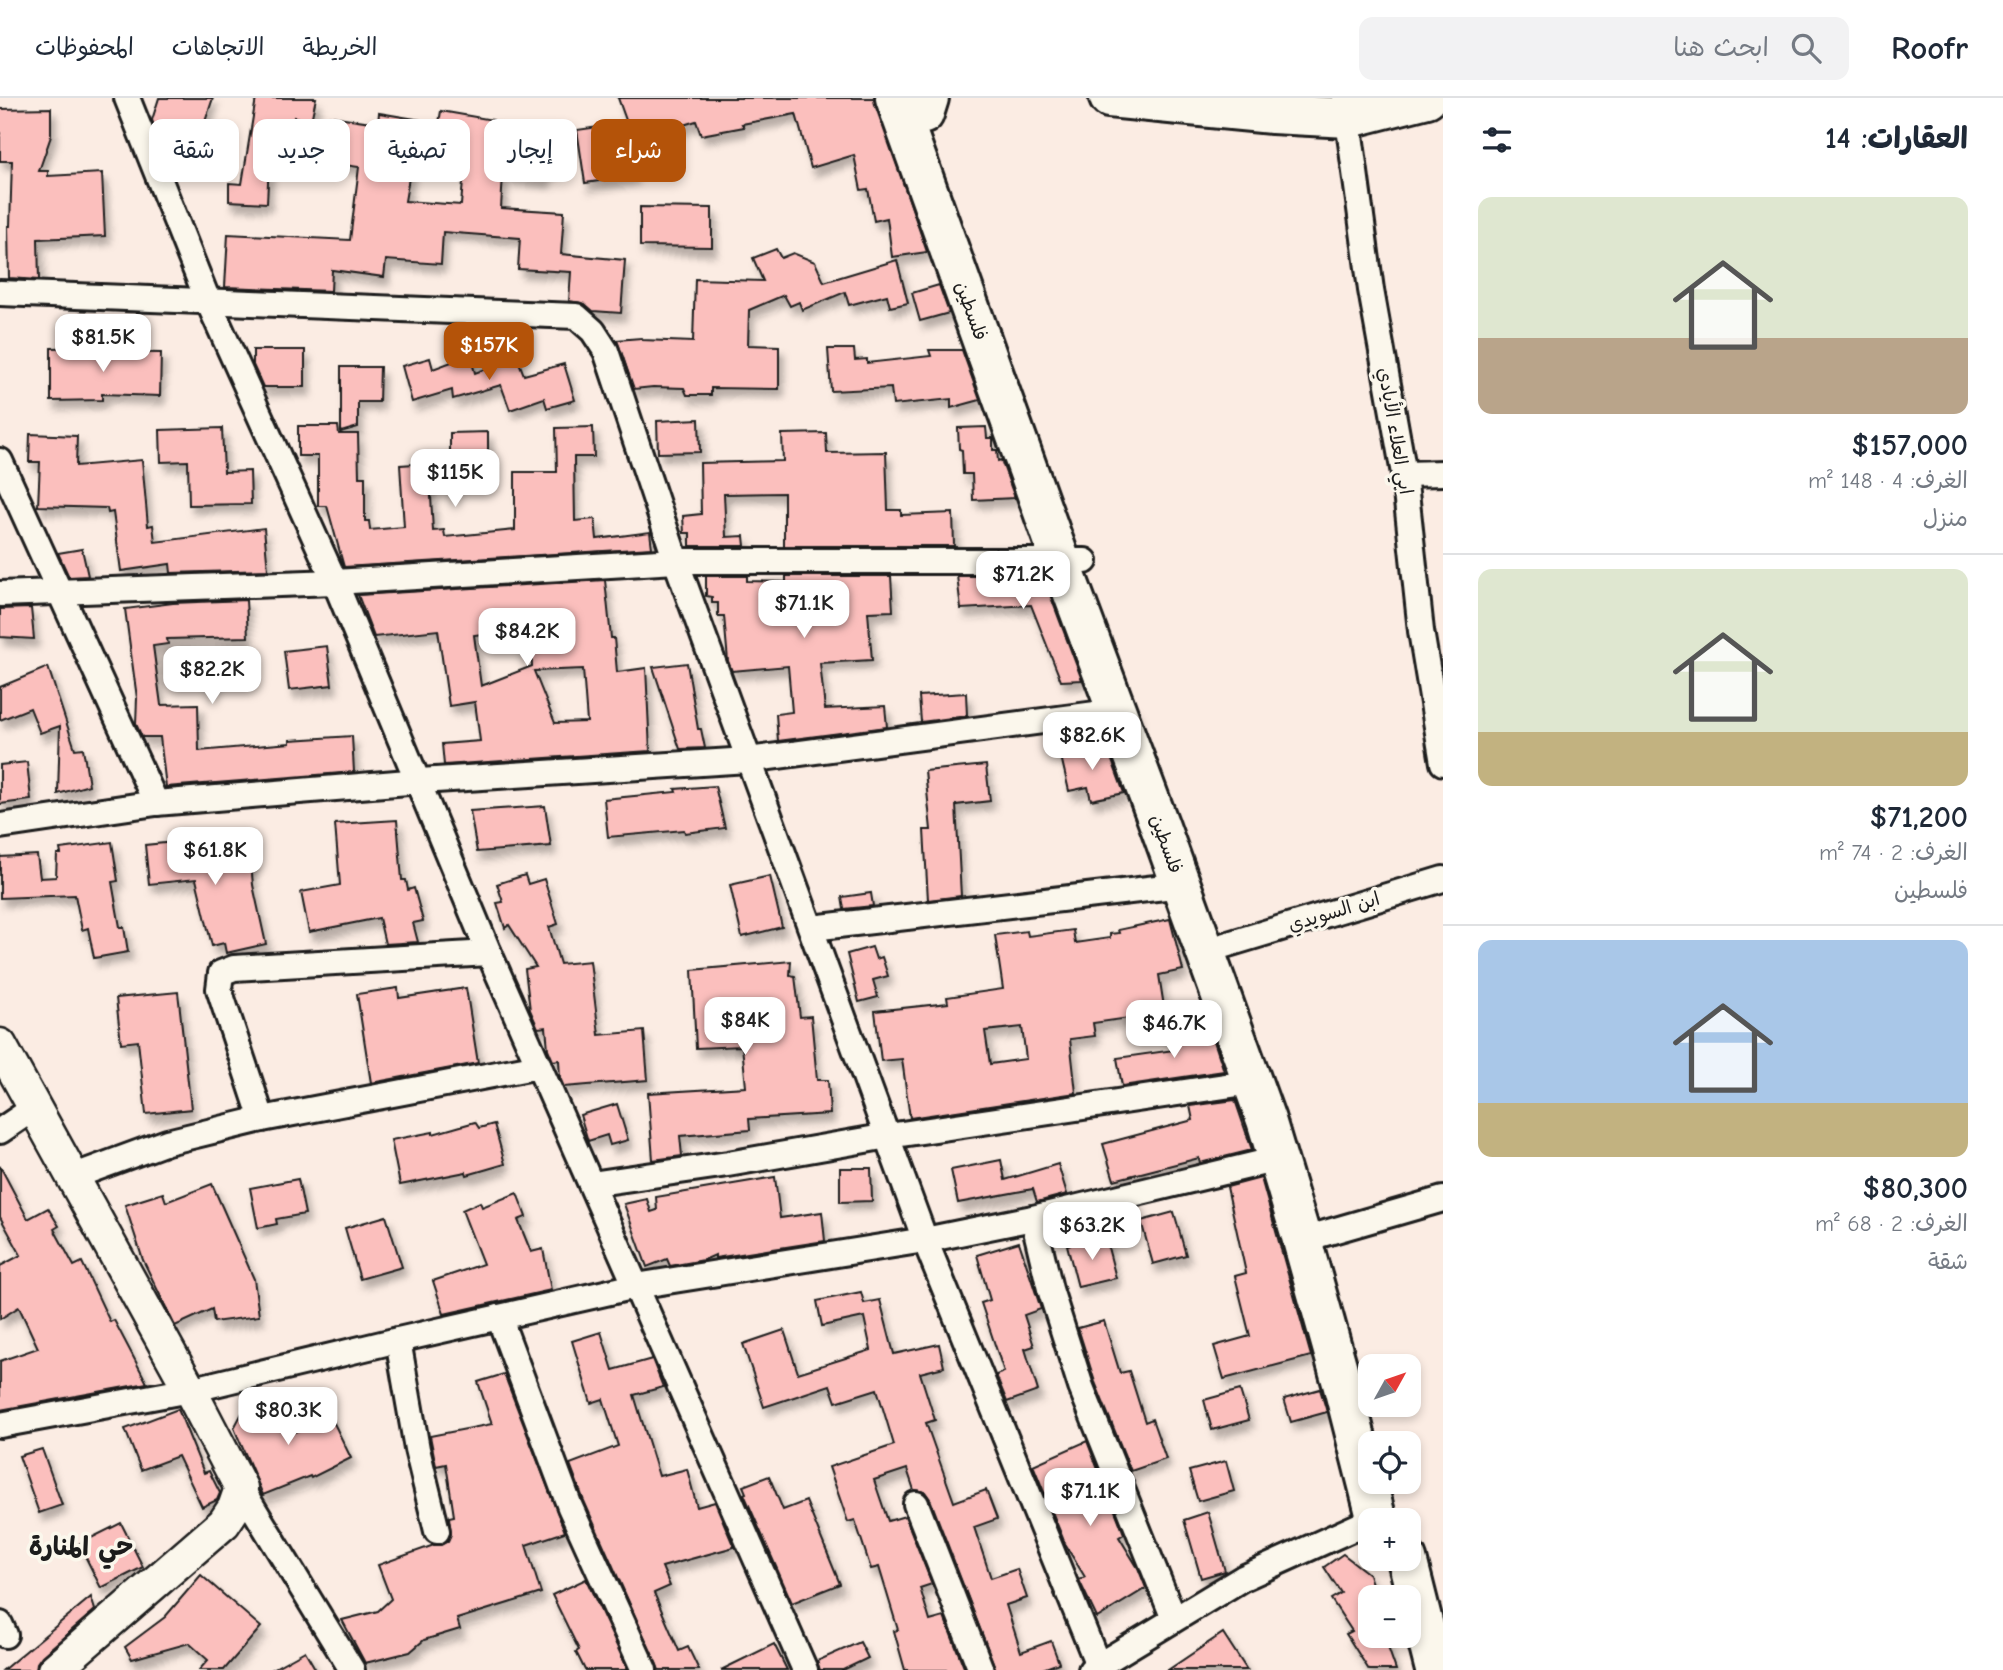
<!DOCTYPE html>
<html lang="ar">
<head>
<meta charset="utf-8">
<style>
  :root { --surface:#fff; --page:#f2f2f3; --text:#1f2937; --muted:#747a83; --line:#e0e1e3; --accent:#b45309 }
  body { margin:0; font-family:"Comic Neue","Playpen Sans Arabic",sans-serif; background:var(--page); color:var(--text); direction:rtl; height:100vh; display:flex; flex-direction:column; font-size:26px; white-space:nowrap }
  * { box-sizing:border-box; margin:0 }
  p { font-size:23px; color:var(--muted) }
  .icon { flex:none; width:38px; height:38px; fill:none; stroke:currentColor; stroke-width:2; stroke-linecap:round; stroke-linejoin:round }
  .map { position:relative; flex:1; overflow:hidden; direction:ltr }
  .drawer { display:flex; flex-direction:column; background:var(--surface); width:560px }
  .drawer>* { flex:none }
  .hud { position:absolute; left:21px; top:21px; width:665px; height:63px; direction:rtl; display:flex; gap:14px }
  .needle { width:46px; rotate:50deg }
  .tools { position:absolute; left:1358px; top:1256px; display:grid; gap:14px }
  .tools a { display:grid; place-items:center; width:63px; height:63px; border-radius:14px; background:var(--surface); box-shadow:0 4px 10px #0003; font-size:35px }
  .price { position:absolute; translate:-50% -60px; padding:0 16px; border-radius:14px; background:#fff; color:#222; font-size:23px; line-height:46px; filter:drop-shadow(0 2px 4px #0008) }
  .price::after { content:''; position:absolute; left:50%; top:42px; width:21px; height:16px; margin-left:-10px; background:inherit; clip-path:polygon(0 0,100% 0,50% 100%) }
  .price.on { background:var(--accent); color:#fff }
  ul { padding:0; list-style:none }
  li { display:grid; align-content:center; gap:14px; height:371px; padding:0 35px }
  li+li { border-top:2px solid var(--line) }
  li span { display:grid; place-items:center; height:217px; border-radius:14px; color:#555 }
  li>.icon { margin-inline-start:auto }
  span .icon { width:126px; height:126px; fill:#fffc; stroke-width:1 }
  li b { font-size:30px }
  h2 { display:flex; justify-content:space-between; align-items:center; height:84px; padding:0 35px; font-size:30px }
  .tag { padding:0 24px; border-radius:14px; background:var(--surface); box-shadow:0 4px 10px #0003; font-size:24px; line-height:63px }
  .tag.on { background:var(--accent); color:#fff }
  header { display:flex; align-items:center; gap:42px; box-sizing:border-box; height:98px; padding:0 35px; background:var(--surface); border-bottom:2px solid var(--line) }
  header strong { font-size:33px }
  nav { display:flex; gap:38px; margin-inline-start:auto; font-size:24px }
  .search { width:490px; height:63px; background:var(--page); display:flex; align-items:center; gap:18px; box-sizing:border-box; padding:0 24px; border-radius:14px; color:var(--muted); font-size:26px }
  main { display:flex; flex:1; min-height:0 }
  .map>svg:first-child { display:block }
  .building { fill:#fbbfbd; stroke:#1c1c1c; stroke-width:2; fill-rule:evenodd; filter:url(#shadow) }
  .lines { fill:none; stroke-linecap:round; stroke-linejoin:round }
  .minor-casing { stroke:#1c1c1c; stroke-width:30 }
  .tertiary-casing { stroke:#1c1c1c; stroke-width:37 }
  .primary-casing { stroke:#1c1c1c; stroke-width:44 }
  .minor { stroke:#fbf7ec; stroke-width:24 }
  .tertiary { stroke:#fbf7ec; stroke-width:32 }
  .primary { stroke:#fbf7ec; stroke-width:38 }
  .labels { text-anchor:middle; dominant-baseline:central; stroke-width:7; stroke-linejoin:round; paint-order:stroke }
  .street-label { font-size:19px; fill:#1c1c1c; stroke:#fbf7ec }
  .district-label { font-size:26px; font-weight:bold; fill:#1c1c1c; stroke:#fbf7ec }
</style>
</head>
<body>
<header>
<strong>Roofr</strong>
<div class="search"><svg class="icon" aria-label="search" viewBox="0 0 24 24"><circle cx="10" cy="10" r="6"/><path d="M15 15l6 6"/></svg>ابحث هنا</div>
<nav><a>الخريطة</a><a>الاتجاهات</a><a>المحفوظات</a></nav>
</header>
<main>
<section class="drawer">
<h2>العقارات: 14<svg class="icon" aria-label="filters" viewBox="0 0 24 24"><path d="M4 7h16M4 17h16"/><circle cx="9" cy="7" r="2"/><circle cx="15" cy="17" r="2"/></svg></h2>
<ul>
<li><span style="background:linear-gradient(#dfe7d0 65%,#b9a48a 0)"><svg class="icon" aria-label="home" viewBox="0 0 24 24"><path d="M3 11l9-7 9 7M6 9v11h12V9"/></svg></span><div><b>$157,000</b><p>الغرف: 4 · 148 m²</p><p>منزل</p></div></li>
<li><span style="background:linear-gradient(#dfe7d0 75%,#c2b280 0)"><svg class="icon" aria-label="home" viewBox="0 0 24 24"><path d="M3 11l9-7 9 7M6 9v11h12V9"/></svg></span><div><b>$71,200</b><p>الغرف: 2 · 74 m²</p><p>فلسطين</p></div></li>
<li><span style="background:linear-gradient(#a9c7e8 75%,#c2b280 0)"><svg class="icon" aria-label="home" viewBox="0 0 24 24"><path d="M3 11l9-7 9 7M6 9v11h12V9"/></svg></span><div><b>$80,300</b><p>الغرف: 2 · 68 m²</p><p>شقة</p></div></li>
</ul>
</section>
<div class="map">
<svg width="1443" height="1572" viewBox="0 0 1443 1572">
  <defs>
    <filter id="shadow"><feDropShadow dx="4.5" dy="8" stdDeviation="3.5" flood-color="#0004"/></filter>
  </defs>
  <rect width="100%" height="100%" fill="#fbece3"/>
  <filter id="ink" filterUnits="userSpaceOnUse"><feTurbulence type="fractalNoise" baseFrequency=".0143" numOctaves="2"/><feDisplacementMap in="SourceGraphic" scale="14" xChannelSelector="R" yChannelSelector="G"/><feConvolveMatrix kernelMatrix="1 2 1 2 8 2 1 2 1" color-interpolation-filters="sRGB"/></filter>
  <g filter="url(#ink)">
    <g class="building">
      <polygon points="159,0 213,0 194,56 161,45 152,22"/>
      <polygon points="256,0 316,0 311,23 294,19 285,66 269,64 267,105 229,103 229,85 242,86"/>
      <polygon points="618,0 874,0 927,154 892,159 887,120 874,123 868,91 861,92 854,57 811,70 796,16 742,26 744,29 701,37 696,23 661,34 664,44 630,54 634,78 585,85 577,32 627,25"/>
      <polygon points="51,10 51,38 39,73 48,73 48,78 102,75 105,138 38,141 39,182 9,180 8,128 10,128 12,63 0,63 0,11"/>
      <path d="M 441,13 L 493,22 L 490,38 L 524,44 L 524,40 L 529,40 L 530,37 L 557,41 L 552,73 L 547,72 L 545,82 L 503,76 L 501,110 L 564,114 L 561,156 L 625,162 L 621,215 L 593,213 L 585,206 L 569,203 L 571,174 L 518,171 L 520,140 L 443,134 L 441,166 L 386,162 L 384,179 L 332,172 L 331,193 L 225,189 L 228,136 L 350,142 L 359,69 L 324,64 L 330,18 L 378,25 L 379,15 L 439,25 ZM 412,62 L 464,71 L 461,107 L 405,103 Z"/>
      <polygon points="640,109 712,110 712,149 640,148"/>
      <polygon points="776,151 781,160 793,155 815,164 824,184 897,162 908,205 890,209 887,197 849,207 845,194 802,212 799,204 790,208 784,197 749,212 748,247 779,248 779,291 711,290 711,297 687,297 684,290 653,289 634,291 617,242 641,240 642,242 693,244 695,181 763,183 753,160"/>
      <polygon points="939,187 949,215 920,223 912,195"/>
      <polygon points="100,249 100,254 161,255 160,298 102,296 102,302 51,303 51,250"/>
      <polygon points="828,251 854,251 855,262 867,261 867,265 931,258 929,252 962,252 980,302 951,310 951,301 893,307 891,290 831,293"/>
      <polygon points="253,252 305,252 305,289 263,289 253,267"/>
      <polygon points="470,257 475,275 517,259 524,277 564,266 575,302 547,310 544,300 510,312 501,287 453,301 452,292 412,304 402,268 430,260 433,271"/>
      <polygon points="341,269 380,269 379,304 358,304 358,329 341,334"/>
      <polygon points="699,321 700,354 658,355 657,323"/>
      <polygon points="298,328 338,328 339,336 358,336 359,379 365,379 365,423 369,423 370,432 404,429 400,367 429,365 433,433 444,432 445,439 515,432 515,374 557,374 556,330 593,329 594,359 574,359 575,423 595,421 597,441 650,434 652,450 344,469 327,408 318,408 318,358 298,358"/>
      <polygon points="986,329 987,340 993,340 993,352 997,352 998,363 1001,362 1015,400 973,402 972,376 963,376 962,352 959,351 958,330"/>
      <polygon points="222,330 224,374 250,373 251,406 189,407 188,363 161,364 160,332"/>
      <polygon points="488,334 488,364 450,364 450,335"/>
      <polygon points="826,335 827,355 886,354 888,412 901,412 901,417 953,415 954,448 784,448 784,395 724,396 726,439 744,438 745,448 690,448 690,435 684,435 683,418 701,416 700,365 783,363 782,336"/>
      <polygon points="30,336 77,338 76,368 142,362 148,428 153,427 155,444 264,430 268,472 171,475 170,466 121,473 113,414 108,415 107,410 38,408 40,364 29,364"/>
      <polygon points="82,451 88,478 69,479 58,455"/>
      <polygon points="706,478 747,478 747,483 786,484 786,478 891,478 893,513 868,514 872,562 820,565 825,611 885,608 887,629 778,643 776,616 792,614 788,568 732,573 728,563 724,518 718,518 718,505 712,505 712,499 706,498"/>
      <polygon points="957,478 1043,478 1082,582 1061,583 1031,507 961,511"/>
      <path d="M 605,482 L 611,540 L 614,540 L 617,574 L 646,570 L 650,653 L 444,667 L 442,646 L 480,643 L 475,604 L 449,608 L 438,532 L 374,539 L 358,497 ZM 530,530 L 532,568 L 481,588 L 474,537 ZM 583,571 L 587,624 L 555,625 L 534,573 Z"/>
      <polygon points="246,502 248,539 167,541 168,546 153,548 161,607 198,606 199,653 290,645 290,642 352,638 354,674 166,689 160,639 142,639 136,626 137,600 125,511 173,505"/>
      <polygon points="31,510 34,541 0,539 0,511"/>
      <polygon points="327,548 332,587 289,592 284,553"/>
      <polygon points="687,565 698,631 701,631 705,650 680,651 653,569"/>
      <polygon points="48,569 75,651 83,650 89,687 58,696 60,628 40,635 30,610 0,622 0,589"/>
      <polygon points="966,595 967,618 921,624 919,598"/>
      <polygon points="1107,649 1124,695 1091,702 1088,689 1069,693 1060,654"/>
      <polygon points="27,664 31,702 0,706 0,667"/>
      <polygon points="986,667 990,703 956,707 961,798 928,802 924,732 931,732 925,673"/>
      <polygon points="715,688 725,730 685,735 684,732 608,739 604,701 676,694 675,691"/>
      <polygon points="545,708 551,748 477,754 470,713"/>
      <polygon points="397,722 402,782 406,782 408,792 414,790 423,823 413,825 418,844 385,846 379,820 309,834 301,794 340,787 335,726"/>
      <polygon points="195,742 196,749 249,743 253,787 266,846 226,855 224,845 212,848 196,781 149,786 145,747"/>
      <polygon points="112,744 118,783 112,784 120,829 124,829 128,854 94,860 88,830 82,832 75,797 0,800 0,759 37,757 40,780 56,779 57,756 61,756 60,751"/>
      <polygon points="525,777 528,786 544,781 558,826 549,829 560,866 590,863 599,937 644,933 648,982 564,989 560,980 559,962 553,963 548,951 546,929 538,930 530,912 525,871 536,869 509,827 505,830 497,805 503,804 497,786"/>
      <polygon points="770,778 782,829 742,839 730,787"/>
      <polygon points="871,795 873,808 844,811 842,799"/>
      <path d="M 1170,821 L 1183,872 L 1159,877 L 1165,915 L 1093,925 L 1095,938 L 1070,941 L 1076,995 L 910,1020 L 902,961 L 881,963 L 875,913 L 948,905 L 947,899 L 1003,891 L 995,837 L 1027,833 L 1028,838 L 1073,832 L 1075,845 L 1110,840 L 1110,836 L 1119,835 L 1118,832 ZM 1022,929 L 1026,961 L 990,966 L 985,933 Z"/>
      <polygon points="872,849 876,861 882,859 888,878 873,882 878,899 859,904 847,856"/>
      <polygon points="791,863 790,877 795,878 800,919 811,918 817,982 828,982 830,1016 749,1021 750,1032 680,1038 682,1058 653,1062 648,995 746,989 742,948 696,950 692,872"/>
      <polygon points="398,890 399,900 466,890 478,965 371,985 357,896"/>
      <polygon points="178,894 191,1011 146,1016 138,943 121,945 116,900"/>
      <polygon points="1210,931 1224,973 1122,988 1117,960 1174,952 1172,935"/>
      <polygon points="1235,1002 1252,1052 1200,1065 1199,1060 1114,1082 1103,1046 1193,1022 1190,1008"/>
      <polygon points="617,1006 628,1042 610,1047 607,1037 588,1043 580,1017"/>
      <polygon points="475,1024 479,1030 494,1026 505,1066 467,1077 466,1074 400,1087 391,1042 433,1034 433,1036"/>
      <polygon points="1001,1062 1005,1082 1058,1066 1067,1096 1037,1104 1033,1091 958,1105 951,1072"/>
      <polygon points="0,1068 28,1121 48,1110 59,1128 54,1131 74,1168 82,1164 110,1224 114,1222 147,1285 0,1312 0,1263 38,1250 19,1209 0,1221 0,1168 21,1157 0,1119"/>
      <polygon points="840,1070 871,1070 872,1103 840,1104"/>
      <polygon points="775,1079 780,1120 822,1114 825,1143 715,1160 715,1157 704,1162 670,1168 667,1161 647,1169 624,1106 647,1101 651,1114 657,1112 656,1099"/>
      <polygon points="1261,1080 1311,1258 1224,1281 1214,1248 1250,1238 1235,1178 1246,1175 1227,1089"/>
      <polygon points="298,1081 305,1116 276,1121 277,1126 258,1130 250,1090"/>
      <polygon points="212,1086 254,1181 259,1218 214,1224 212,1211 175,1228 143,1162 125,1107 163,1095 166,1104"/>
      <polygon points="517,1095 526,1119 518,1122 531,1154 543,1151 551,1192 444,1216 433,1183 483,1166 462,1112 480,1104 482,1109"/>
      <polygon points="1174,1114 1186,1157 1153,1166 1141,1123"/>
      <polygon points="386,1118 402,1169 360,1181 345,1130"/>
      <polygon points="1105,1138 1116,1180 1078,1189 1067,1147"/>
      <polygon points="1019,1144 1041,1211 1024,1217 1034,1248 1025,1251 1038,1293 1007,1304 996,1277 1004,1274 981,1205 990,1202 977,1157"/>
      <polygon points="861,1194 864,1205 880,1202 894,1256 939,1246 944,1269 920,1275 935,1322 926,1325 954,1404 986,1392 997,1421 974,1429 991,1480 1017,1471 1027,1500 1006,1507 1021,1554 1051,1543 1059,1565 1040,1572 996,1572 930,1401 925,1394 914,1392 907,1371 874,1382 888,1423 905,1418 932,1486 920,1490 930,1523 944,1519 965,1572 905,1572 894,1533 898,1532 879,1469 871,1471 855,1422 848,1424 829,1369 894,1347 877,1291 836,1304 830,1287 764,1309 743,1246 784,1232 798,1275 871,1252 864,1219 822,1228 817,1203"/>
      <polygon points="1104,1223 1120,1275 1129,1273 1145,1324 1152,1321 1166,1361 1131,1373 1095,1284 1078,1230"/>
      <polygon points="601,1234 613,1272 652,1261 663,1289 634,1297 659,1378 687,1371 697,1409 715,1404 734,1449 662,1469 670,1488 654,1495 679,1553 688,1549 699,1572 659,1572 584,1403 570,1366 618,1348 603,1301 591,1305 572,1243"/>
      <polygon points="504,1276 565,1434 526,1447 541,1495 457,1521 460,1531 424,1542 410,1554 365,1565 342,1522 378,1513 391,1501 378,1467 434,1447 441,1447 448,1443 451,1436 449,1419 454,1418 446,1366 436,1368 430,1338 492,1326 478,1284"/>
      <polygon points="1320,1291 1327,1314 1291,1324 1284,1301"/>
      <polygon points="1240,1292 1249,1322 1212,1332 1204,1302"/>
      <polygon points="281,1306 295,1334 330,1317 351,1360 311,1380 310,1378 263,1397 234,1330 242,1315"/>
      <polygon points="178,1311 204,1375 209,1373 220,1395 217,1402 202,1409 178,1358 141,1372 125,1331"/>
      <polygon points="1087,1343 1102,1382 1097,1384 1114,1410 1124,1436 1119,1439 1138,1470 1146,1490 1097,1520 1079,1482 1085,1479 1066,1448 1033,1367"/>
      <polygon points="42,1351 62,1407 39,1415 19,1358"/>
      <polygon points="1226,1363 1234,1393 1198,1403 1189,1373"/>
      <polygon points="769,1378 783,1412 806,1403 840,1486 792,1505 744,1396 746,1395 743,1388"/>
      <polygon points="1208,1414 1225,1473 1201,1480 1184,1422"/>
      <polygon points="121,1425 143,1469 101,1490 79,1446"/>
      <polygon points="1343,1456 1369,1476 1376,1500 1370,1500 1370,1538 1384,1538 1396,1572 1369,1572 1346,1536 1352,1533 1331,1501 1341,1495 1324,1469"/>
      <polygon points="201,1477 261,1529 224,1572 199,1572 208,1562 189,1545 132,1561 125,1549 165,1519"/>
      <polygon points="586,1481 628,1572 585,1572 576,1554 579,1552 552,1497"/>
      <polygon points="91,1499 95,1512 42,1558 37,1565 36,1572 3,1572"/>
      <polygon points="1223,1535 1247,1572 1168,1572"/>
      <polygon points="860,1544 868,1560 843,1572 820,1572 817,1563"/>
      <polygon points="774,1546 787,1572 721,1572"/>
      <polygon points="305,1553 316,1572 271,1572"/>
    </g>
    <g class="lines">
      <defs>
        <g id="minor">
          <polyline points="127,0 208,203 335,484 489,855 805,1572"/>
          <polyline points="1345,0 1371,192 1404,376 1421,533 1443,665"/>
          <polyline points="0,195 576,218 593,233 606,253 676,463 925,1142 1098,1567"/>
          <polyline points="0,363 156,705"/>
          <polyline points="1404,376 1443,375"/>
          <polyline points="0,496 335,484 676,463 1085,463"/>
          <polyline points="0,728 156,705 420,683 748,662 1118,613"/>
          <polyline points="812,830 1182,787"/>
          <polyline points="1225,847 1443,781"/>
          <polyline points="262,1021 219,891 221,875 234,870 489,855"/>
          <polyline points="0,1033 34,1010"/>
          <polyline points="72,1079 167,1044 262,1021 539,968"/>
          <polyline points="591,1086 728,1066 888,1038 1252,984"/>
          <polyline points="1033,1120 1050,1191 1081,1289 1174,1521"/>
          <polyline points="1322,1136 1443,1101"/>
          <polyline points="499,1219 570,1409 644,1572"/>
          <polyline points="398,1242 417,1351 437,1433"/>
          <polyline points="0,1327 190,1292 398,1242 636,1188 925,1142 1033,1120 1278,1061"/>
          <polyline points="241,1390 352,1572"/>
          <polyline points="916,1406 981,1572"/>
          <polyline points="0,1526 5,1537"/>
          <polyline points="1091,1572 1243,1480 1376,1420"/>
        </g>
        <polyline id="tertiary" points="0,947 190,1292 241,1390 234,1410 224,1425 54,1572"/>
        <g id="primary">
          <polyline points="895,0 1061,464 1159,726 1266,1022 1300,1135 1343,1289 1377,1423"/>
          <polyline points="1109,0 1272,16 1349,20 1427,0"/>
          <polyline points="924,16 929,0"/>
          <polyline points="1407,1461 1435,1572"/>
        </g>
      </defs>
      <use href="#minor" class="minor-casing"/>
      <use href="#tertiary" class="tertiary-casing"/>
      <use href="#primary" class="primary-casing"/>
      <use href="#minor" class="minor"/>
      <use href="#tertiary" class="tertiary"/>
      <use href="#primary" class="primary"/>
    </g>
  </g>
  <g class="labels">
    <g class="street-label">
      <text transform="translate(971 213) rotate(70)">فلسطين</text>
      <text transform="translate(1395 333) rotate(80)">ابي العلاء الأيادي</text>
      <text transform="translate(1166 746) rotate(70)">فلسطين</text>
      <text transform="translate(1334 814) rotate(-17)">ابن السويدي</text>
    </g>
    <g class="district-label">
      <text x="81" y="1449">حي المنارة</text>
    </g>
  </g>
</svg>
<div class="tools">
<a><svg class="needle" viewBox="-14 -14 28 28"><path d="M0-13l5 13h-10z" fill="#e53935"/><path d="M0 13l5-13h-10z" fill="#747a83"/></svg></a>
<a><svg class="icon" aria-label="locate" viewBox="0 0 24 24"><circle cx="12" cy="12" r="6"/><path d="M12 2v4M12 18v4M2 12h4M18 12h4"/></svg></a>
<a>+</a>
<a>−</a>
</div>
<b class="price" style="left:103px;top:276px">$81.5K</b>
<b class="price on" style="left:489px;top:284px">$157K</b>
<b class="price" style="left:455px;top:411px">$115K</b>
<b class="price" style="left:1023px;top:513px">$71.2K</b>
<b class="price" style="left:804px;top:542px">$71.1K</b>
<b class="price" style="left:527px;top:570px">$84.2K</b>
<b class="price" style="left:212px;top:608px">$82.2K</b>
<b class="price" style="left:1092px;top:674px">$82.6K</b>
<b class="price" style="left:215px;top:789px">$61.8K</b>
<b class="price" style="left:745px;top:959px">$84K</b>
<b class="price" style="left:1174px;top:962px">$46.7K</b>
<b class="price" style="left:1092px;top:1164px">$63.2K</b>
<b class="price" style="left:288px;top:1349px">$80.3K</b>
<b class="price" style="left:1090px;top:1430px">$71.1K</b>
<div class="hud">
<a class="tag on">شراء</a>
<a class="tag">إيجار</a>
<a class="tag">تصفية</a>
<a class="tag">جديد</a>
<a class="tag">شقة</a>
</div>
</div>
</main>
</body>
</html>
